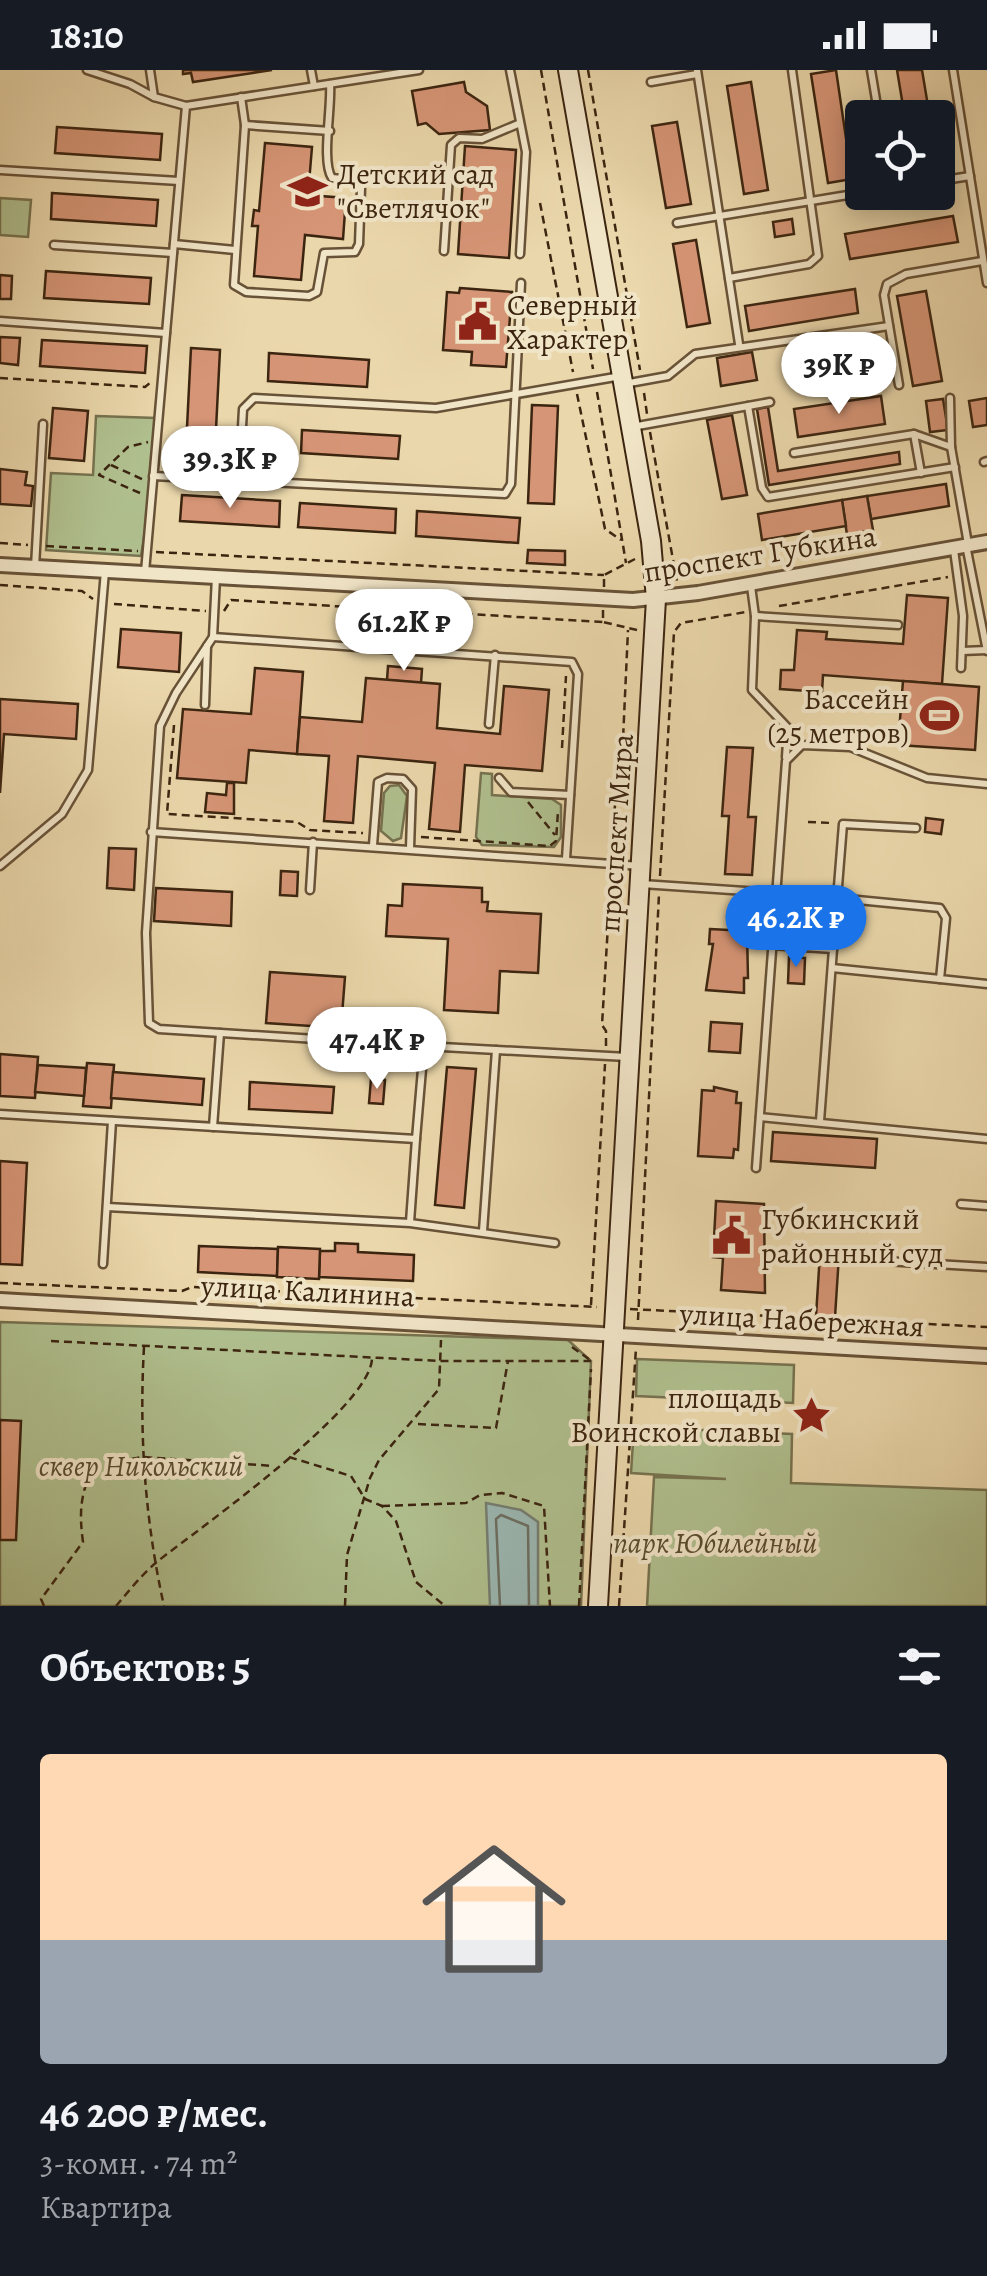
<!DOCTYPE html>
<html lang="ru">
<head>
<meta charset="utf-8">
<style>
  :root { --surface:#171b24; --page:#20242c; --text:#f1f3f6; --muted:#9ea1a6; --line:#363941; --accent:#1a73e8 }
  body { margin:0; font-family:Alegreya,serif; background:var(--page); color:var(--text); height:100vh; display:flex; flex-direction:column; font-size:38px; white-space:nowrap }
  * { box-sizing:border-box; margin:0 }
  p { font-size:32px; color:var(--muted) }
  .icon { flex:none; width:55px; height:55px; fill:none; stroke:currentColor; stroke-width:2; stroke-linecap:round; stroke-linejoin:round }
  .map { position:relative; height:1536px; overflow:hidden }
  .panel { display:flex; flex-direction:column; background:var(--surface); flex:1 }
  .panel>* { flex:none }
  .tools { position:absolute; left:845px; top:30px; display:grid; gap:20px }
  .tools a { display:grid; place-items:center; width:110px; height:110px; border-radius:10px; background:var(--surface); box-shadow:0 5px 25px #0003; font-size:50px }
  .price { position:absolute; translate:-50% -85px; padding:0 22px; border-radius:35px; background:#fff; color:#222; font-size:32px; line-height:65px; filter:drop-shadow(0 2px 5px #0008) }
  .price::after { content:''; position:absolute; left:50%; top:60px; width:30px; height:22px; margin-left:-15px; background:inherit; clip-path:polygon(0 0,100% 0,50% 100%) }
  .price.selected { background:var(--accent); color:#fff }
  ul { padding:0; list-style:none }
  li { display:grid; align-content:center; gap:20px; height:530px; padding:0 40px }
  li+li { border-top:2px solid var(--line) }
  li span { display:grid; place-items:center; height:310px; border-radius:10px; color:#555 }
  li>.icon { margin-inline-start:auto }
  span .icon { width:180px; height:180px; fill:#fffc; stroke-width:1 }
  li b { font-size:42px }
  h2 { display:flex; justify-content:space-between; align-items:center; height:120px; padding:0 40px; font-size:42px }
  .status { display:flex; justify-content:space-between; align-items:center; height:70px; padding:0 50px; background:var(--surface); direction:ltr }
  .status svg { height:28px; fill:currentColor }
  .map>svg:first-child { display:block }
  .green { fill:#b0bf8e; stroke:#76724f; stroke-width:2.5 }
  .water { fill:#9bb7b2; stroke:#757d71; stroke-width:2.5 }
  .lines { fill:none; stroke-linecap:round; stroke-linejoin:round }
  .shore { stroke:#6c6e61; stroke-width:2.5 }
  .building { fill:#d69576; stroke:#3c2510; stroke-width:2.5 }
  .lane-casing { stroke:#685237; stroke-width:11 }
  .street-casing { stroke:#685237; stroke-width:18 }
  .secondary-casing { stroke:#3c2510; stroke-width:22 }
  .path { stroke:#3c2510; stroke-width:2.5; stroke-dasharray:8 5; stroke-linecap:butt }
  .lane { stroke:#f1e5c8; stroke-width:6 }
  .street { stroke:#f1e5c8; stroke-width:12 }
  .secondary { stroke:#f1e5c8; stroke-width:18 }
  .labels { text-anchor:middle; dominant-baseline:central; stroke-width:8; stroke-linejoin:round; paint-order:stroke }
  .poi-label { font-size:30px; fill:#3c2510; stroke:#f1e5c8; text-anchor:start }
  .street-label { font-size:30px; fill:#3c2510; stroke:#f1e5c8 }
  .park-label { font-size:30px; font-style:italic; fill:#594c30; stroke:#f1e5c8 }
</style>
</head>
<body>
<div class="status"><b>18:10</b><svg viewBox="0 0 49 12"><path d="M0 12V9h3v3zM5 12V6h3v6zM10 12V3h3v9zM15 12V0h3v12zM26 1h20v11H26zM47 4h2v5h-2z"/></svg></div>
<div class="map">
<svg width="987" height="1536" viewBox="0 0 987 1536">
  <rect width="100%" height="100%" fill="#ead7ab"/>
  <filter id="stains"><feTurbulence type="fractalNoise" baseFrequency=".002" numOctaves="4"/><feColorMatrix values="0 0 0 0 .2 0 0 0 0 .09 0 0 0 0 .02 0 0 0 .5 -.17"/></filter>
  <radialGradient id="worn" r=".72"><stop offset=".6" stop-color="#630" stop-opacity="0"/><stop offset="1" stop-color="#630" stop-opacity=".3"/></radialGradient>
  <g class="green">
    <polygon points="0,128 31,130 28,167 0,165"/>
    <polygon points="96,346 156,348 150,403 153,412 141,486 46,480 51,403 93,405"/>
    <polygon points="481,703 492,704 492,725 552,729 561,735 561,767 554,777 482,775 476,767"/>
    <polygon points="399,715 407,726 401,768 393,771 381,761 384,723 390,716"/>
    <polygon points="0,1252 568,1270 591,1291 581,1536 0,1536"/>
    <polygon points="637,1289 794,1295 793,1333 636,1326"/>
    <polygon points="634,1357 792,1364 791,1413 987,1420 987,1536 647,1536 654,1407 726,1409 631,1403"/>
  </g>
  <polygon class="water" points="486,1433 521,1440 538,1452 538,1536 490,1536"/>
  <g class="lines">
    <polyline class="shore" points="500,1536 496,1449 501,1445 528,1456 529,1536"/>
  </g>
  <g class="building">
    <polygon points="183,0 272,0 193,12 191,3 183,4"/>
    <polygon points="836,0 852,109 828,113 811,4"/>
    <polygon points="897,0 922,0 930,48 905,48"/>
    <polygon points="464,12 466,22 487,36 490,60 439,64 426,53 418,55 412,21"/>
    <polygon points="751,12 768,120 744,124 727,16"/>
    <polygon points="677,52 691,134 666,138 652,56"/>
    <polygon points="57,57 162,64 160,90 55,83"/>
    <polygon points="265,73 312,77 308,125 346,128 343,169 305,165 301,210 254,206 258,156 252,156 254,140 259,141"/>
    <polygon points="465,76 516,80 509,188 458,184"/>
    <polygon points="52,123 158,130 156,156 51,149"/>
    <polygon points="953,146 958,172 850,189 845,164"/>
    <polygon points="792,149 794,164 775,167 773,152"/>
    <polygon points="696,170 710,253 687,257 673,174"/>
    <polygon points="46,201 151,208 149,234 44,228"/>
    <polygon points="0,205 12,206 11,229 0,229"/>
    <polygon points="460,218 512,222 506,297 471,295 472,282 443,280 447,222 459,223"/>
    <polygon points="855,219 858,243 749,261 745,236"/>
    <polygon points="926,221 942,311 913,316 897,226"/>
    <polygon points="0,267 20,268 18,295 0,293"/>
    <polygon points="42,270 147,276 145,303 40,296"/>
    <polygon points="191,278 220,280 215,379 186,377"/>
    <polygon points="752,282 757,310 721,316 717,288"/>
    <polygon points="269,283 369,290 367,317 268,311"/>
    <polygon points="820,290 822,304 796,308 794,295"/>
    <polygon points="881,326 885,354 798,367 794,339"/>
    <polygon points="987,328 987,355 973,357 969,331"/>
    <polygon points="943,329 948,360 930,362 926,331"/>
    <polygon points="532,335 558,336 554,434 528,433"/>
    <polygon points="768,337 778,401 899,382 900,394 769,415 757,339"/>
    <polygon points="53,338 88,341 84,391 49,388"/>
    <polygon points="732,345 747,425 722,429 707,350"/>
    <polygon points="302,360 400,366 398,389 301,383"/>
    <polygon points="0,399 27,402 25,415 33,416 31,436 0,434"/>
    <polygon points="946,414 949,436 871,449 867,426"/>
    <polygon points="182,425 280,431 279,457 180,451"/>
    <polygon points="867,426 873,460 847,465 842,430"/>
    <polygon points="842,430 846,456 762,470 758,444"/>
    <polygon points="300,433 396,439 395,463 298,457"/>
    <polygon points="417,441 520,448 518,473 416,466"/>
    <polygon points="528,480 565,481 565,495 527,493"/>
    <polygon points="907,525 948,528 942,614 823,605 822,622 780,619 781,600 794,600 797,560 827,562 826,569 903,574"/>
    <polygon points="121,559 181,563 179,602 118,597"/>
    <polygon points="388,596 422,599 421,613 387,610"/>
    <polygon points="255,598 303,602 297,684 249,680 246,713 177,708 183,639 251,644"/>
    <polygon points="366,608 440,614 437,658 500,664 504,616 549,620 542,701 465,695 460,762 429,759 435,693 358,686 353,753 324,751 329,686 297,684 300,647 362,652"/>
    <polygon points="903,611 979,617 975,680 898,675"/>
    <polygon points="0,629 78,634 76,669 4,664 0,723"/>
    <polygon points="727,677 753,678 748,747 756,747 752,805 725,804 729,746 722,746"/>
    <polygon points="227,713 234,713 234,744 205,742 207,723 226,725"/>
    <polygon points="926,748 943,750 941,764 925,762"/>
    <polygon points="109,778 136,779 134,820 107,818"/>
    <polygon points="281,801 298,802 297,826 280,825"/>
    <polygon points="403,814 482,818 482,832 488,832 487,841 541,844 538,903 500,901 498,943 444,940 448,869 386,866 388,835 402,836"/>
    <polygon points="156,818 232,822 231,856 154,851"/>
    <polygon points="710,859 747,861 748,908 744,908 744,923 706,920 713,874 709,874"/>
    <polygon points="789,887 805,888 804,914 788,913"/>
    <polygon points="270,902 345,907 341,958 266,953"/>
    <polygon points="711,952 742,954 740,983 709,981"/>
    <polygon points="0,984 38,987 35,1028 0,1026"/>
    <polygon points="87,993 114,995 111,1038 83,1036"/>
    <polygon points="38,995 86,998 84,1026 35,1022"/>
    <polygon points="447,997 476,999 464,1138 435,1135"/>
    <polygon points="113,1002 204,1009 202,1035 111,1028"/>
    <polygon points="371,1009 385,1010 383,1034 369,1033"/>
    <polygon points="250,1012 334,1017 332,1043 249,1039"/>
    <polygon points="714,1017 737,1022 736,1033 741,1033 738,1080 734,1079 733,1088 698,1086 702,1020 714,1021"/>
    <polygon points="773,1062 877,1069 875,1098 771,1091"/>
    <polygon points="0,1091 27,1093 22,1195 0,1194"/>
    <polygon points="716,1131 764,1134 765,1223 721,1220 723,1188 713,1187"/>
    <polygon points="335,1173 358,1174 358,1182 414,1185 413,1211 319,1207 320,1181 335,1181"/>
    <polygon points="199,1176 278,1179 277,1206 198,1202"/>
    <polygon points="278,1177 320,1179 319,1209 277,1207"/>
    <polygon points="820,1183 839,1185 835,1247 816,1246"/>
    <polygon points="0,1350 21,1351 16,1470 0,1470"/>
  </g>
  <g class="lines">
    <defs>
      <g id="lane">
        <polyline points="87,0 130,14 154,27"/>
        <polyline points="150,0 154,27 186,36"/>
        <polyline points="311,0 314,16"/>
        <polyline points="510,0 526,82 520,184"/>
        <polyline points="697,0 739,274"/>
        <polyline points="871,0 879,48"/>
        <polyline points="953,0 987,213"/>
        <polyline points="651,12 697,4"/>
        <path d="M 241,27 L 245,55 L 234,215 L 246,222 L 309,226 L 317,222 L 324,183 L 355,182 L 359,174 L 361,118 L 353,110 L 332,108 C 321,92 332,37 330,14"/>
        <polyline points="245,55 330,61"/>
        <polyline points="0,100 179,111"/>
        <polyline points="938,111 970,106"/>
        <polyline points="677,153 866,122"/>
        <polyline points="174,174 235,180"/>
        <polyline points="54,175 173,183"/>
        <polyline points="444,181 451,75 459,68 482,69 518,54"/>
        <polyline points="729,208 809,194 818,186 792,0"/>
        <polyline points="0,251 166,263"/>
        <polyline points="624,314 668,306 695,284 889,256"/>
        <polyline points="899,315 884,225 887,214 906,204 982,191"/>
        <polyline points="950,328 951,377 968,474"/>
        <polyline points="748,336 762,418 768,427 955,397"/>
        <polyline points="632,357 770,332"/>
        <polyline points="914,364 921,403"/>
        <polyline points="794,383 914,364 951,377"/>
        <polyline points="984,392 987,391"/>
        <polyline points="153,406 505,424 511,414 521,213"/>
        <polyline points="239,411 243,339 254,328 436,338 621,306"/>
        <polyline points="966,475 987,581"/>
        <polyline points="954,480 963,546 961,598"/>
        <polyline points="35,497 43,354"/>
        <polyline points="145,502 186,36 419,0"/>
        <polyline points="216,507 213,567 176,623 160,656 146,863 149,953 159,959 424,976"/>
        <polyline points="751,516 755,546 752,620 788,658 786,687"/>
        <polyline points="755,546 898,555"/>
        <polyline points="213,567 572,592 578,604 566,789"/>
        <polyline points="962,581 987,580"/>
        <polyline points="205,635 207,576"/>
        <polyline points="489,654 495,585"/>
        <polyline points="499,708 511,722 570,725"/>
        <polyline points="151,762 641,796"/>
        <polyline points="373,775 378,712 387,708 403,709 412,719 410,778"/>
        <polyline points="0,796 62,744 88,700 105,501"/>
        <polyline points="642,814 775,823"/>
        <polyline points="310,820 313,772"/>
        <polyline points="837,828 940,838 946,848 940,909 987,914"/>
        <polyline points="771,875 833,879 843,754 916,758"/>
        <polyline points="832,898 940,909"/>
        <polyline points="0,1044 416,1069 424,976 627,987"/>
        <polyline points="760,1047 987,1069"/>
        <polyline points="820,1051 833,879"/>
        <polyline points="213,1057 220,963"/>
        <polyline points="756,1098 786,691 802,675 850,677 927,708 987,714"/>
        <polyline points="961,1134 987,1136"/>
        <polyline points="107,1137 410,1153 555,1173"/>
        <polyline points="410,1152 416,1069"/>
        <polyline points="483,1161 496,980"/>
        <polyline points="850,1189 987,1197"/>
        <polyline points="103,1194 112,1051"/>
      </g>
      <g id="street">
        <polyline points="0,495 633,530 698,523 987,472"/>
        <polyline points="0,1230 987,1286"/>
      </g>
      <polyline id="secondary" points="568,0 651,471 656,529 598,1536"/>
    </defs>
    <use href="#lane" class="lane-casing"/>
    <use href="#street" class="street-casing"/>
    <use href="#secondary" class="secondary-casing"/>
    <g class="path">
      <polyline points="541,0 593,299"/>
      <polyline points="588,0 640,300"/>
      <polyline points="540,133 573,302"/>
      <polyline points="0,308 145,317 151,312"/>
      <polyline points="597,322 626,493"/>
      <polyline points="644,323 647,344"/>
      <polyline points="577,324 605,459 621,470"/>
      <polyline points="650,362 677,512"/>
      <polyline points="111,395 144,410"/>
      <polyline points="140,423 99,405 128,377 148,372"/>
      <polyline points="0,473 28,475"/>
      <polyline points="46,476 138,481"/>
      <polyline points="156,482 604,505"/>
      <polyline points="0,515 82,521 93,529"/>
      <polyline points="604,517 604,505 635,489"/>
      <polyline points="114,534 206,541"/>
      <polyline points="779,536 948,507"/>
      <polyline points="603,540 603,552 637,560"/>
      <polyline points="224,541 231,530 603,552"/>
      <polyline points="174,655 167,744 297,752 310,760 363,763"/>
      <polyline points="562,678 566,606"/>
      <polyline points="528,732 555,765"/>
      <polyline points="808,752 832,753"/>
      <polyline points="421,767 550,776 556,771 558,741"/>
      <polyline points="612,782 617,703 622,691 628,560"/>
      <polyline points="660,806 674,562 681,553 746,542"/>
      <polyline points="606,976 606,961 602,955 611,805"/>
      <polyline points="0,1213 182,1221 192,1217 597,1237"/>
      <polyline points="591,1235 605,994"/>
      <polyline points="630,1239 987,1257"/>
      <polyline points="638,1250 659,824"/>
      <polyline points="51,1271 441,1291 591,1291"/>
      <path d="M 144,1277 C 139,1365 145,1450 164,1536"/>
      <polyline points="572,1277 590,1290"/>
      <polyline points="418,1354 496,1358 508,1291"/>
      <polyline points="289,1387 351,1406 365,1429 382,1436 396,1451 416,1512 445,1536"/>
      <polyline points="382,1436 466,1433 480,1425 502,1423 544,1436 550,1536"/>
      <path d="M 44,1536 L 41,1529 L 83,1472 C 79,1443 80,1421 95,1395 L 143,1387 L 274,1396"/>
      <path d="M 116,1536 C 129,1521 142,1504 158,1491 C 201,1457 369,1339 372,1289"/>
      <polyline points="345,1536 347,1485 370,1408 379,1390 439,1319 441,1270"/>
      <polyline points="579,1536 591,1299"/>
      <polyline points="619,1536 636,1278"/>
    </g>
    <use href="#lane" class="lane"/>
    <use href="#street" class="street"/>
    <use href="#secondary" class="secondary"/>
  </g>
  <defs>
    <symbol id="school-bare" viewBox="-9 -9 18 18"><path d="M0-5L7-2L0 1L-7-2ZM-4 1L0 2.5L4 1V4Q0 6-4 4Z" fill="#8f2418" stroke="#f1e5c8" stroke-width="2.5" paint-order="stroke"/></symbol>
    <symbol id="civic-bare" viewBox="-9 -9 18 18"><path d="M-.6-6.5H3V-4.5H.6V-3L4-1V1h2V6H-6V1h2V-1L-.6-3ZM-1.2 2.5V6h2.4V2.5Z" fill="#8f2418" stroke="#f1e5c8" stroke-width="2.5" paint-order="stroke"/></symbol>
    <symbol id="stadium-bare" viewBox="-9 -9 18 18"><path d="M0-5a6.5 5 0 1 0 0 10a6.5 5 0 1 0 0-10ZM-3.5-1.8h7v3.6h-7Z" fill="#8f2418" stroke="#f1e5c8" stroke-width="2.5" paint-order="stroke"/></symbol>
    <symbol id="sight-bare" viewBox="-9 -9 18 18"><path d="M0-6L1.8-2.2L6-1.7L2.9 1.2L3.7 5.4L0 3.3L-3.7 5.4L-2.9 1.2L-6-1.7L-1.8-2.2Z" fill="#8f2418" stroke="#f1e5c8" stroke-width="2.5" paint-order="stroke"/></symbol>
  </defs>
  <g fill-rule="evenodd">
    <use href="#school-bare" x="280" y="94" width="55" height="55"/>
    <use href="#civic-bare" x="450" y="224" width="55" height="55"/>
    <use href="#stadium-bare" x="912" y="618" width="55" height="55"/>
    <use href="#civic-bare" x="704" y="1138" width="55" height="55"/>
    <use href="#sight-bare" x="784" y="1318" width="55" height="55"/>
  </g>
  <g class="labels">
    <g class="poi-label">
      <text x="337" y="104">Детский сад<tspan x="337" dy="34">"Светлячок"</tspan></text>
      <text x="507" y="235">Северный<tspan x="507" dy="34">Характер</tspan></text>
      <text x="909" y="629" text-anchor="end">Бассейн<tspan x="909" dy="34">(25 метров)</tspan></text>
      <text x="761" y="1149">Губкинский<tspan x="761" dy="34">районный суд</tspan></text>
      <text x="781" y="1328" text-anchor="end">площадь<tspan x="781" dy="34">Воинской славы</tspan></text>
    </g>
    <g class="street-label">
      <text transform="translate(760 484) rotate(-9)">проспект Губкина</text>
      <text transform="translate(616 763) rotate(-86)">проспект Мира</text>
      <text transform="translate(308 1221) rotate(3)">улица Калинина</text>
      <text transform="translate(802 1250) rotate(3)">улица Набережная</text>
    </g>
    <g class="park-label">
      <text x="141" y="1396">сквер Никольский</text>
      <text x="715" y="1473">парк Юбилейный</text>
    </g>
  </g>
  <rect width="100%" height="100%" filter="url(#stains)"/>
  <rect width="100%" height="100%" fill="url(#worn)"/>
</svg>
<div class="tools">
<a><svg class="icon" aria-label="locate" viewBox="0 0 24 24"><circle cx="12" cy="12" r="6"/><path d="M12 2v4M12 18v4M2 12h4M18 12h4"/></svg></a>
</div>
<b class="price" style="left:839px;top:347px">39K ₽</b>
<b class="price" style="left:230px;top:441px">39.3K ₽</b>
<b class="price" style="left:404px;top:604px">61.2K ₽</b>
<b class="price selected" style="left:796px;top:900px">46.2K ₽</b>
<b class="price" style="left:377px;top:1022px">47.4K ₽</b>
</div>
<section class="panel">
<h2>Объектов: 5<svg class="icon" aria-label="filters" viewBox="0 0 24 24"><path d="M4 7h16M4 17h16"/><circle cx="9" cy="7" r="2"/><circle cx="15" cy="17" r="2"/></svg></h2>
<ul>
<li><span style="background:linear-gradient(#ffd9b3 60%,#9aa5b1 0)"><svg class="icon" aria-label="home" viewBox="0 0 24 24"><path d="M3 11l9-7 9 7M6 9v11h12V9"/></svg></span><div><b>46 200 ₽/мес.</b><p>3-комн. · 74 m²</p><p>Квартира</p></div></li>
</ul>
</section>
</body>
</html>
